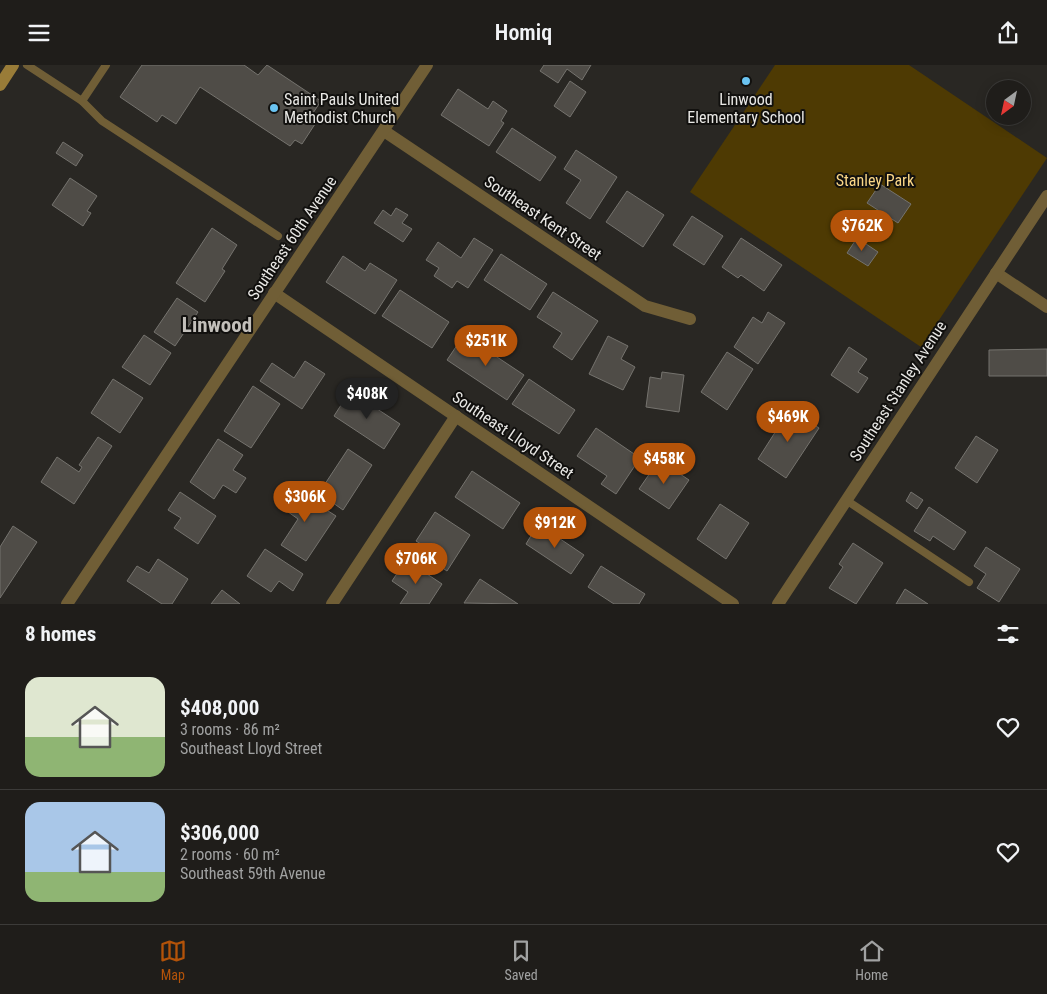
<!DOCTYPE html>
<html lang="en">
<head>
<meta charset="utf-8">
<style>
  :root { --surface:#1f1d1a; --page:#2c2a27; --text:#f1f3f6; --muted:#a1a2a2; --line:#3c3b39; --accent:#b45309 }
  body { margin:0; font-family:"Roboto Condensed",sans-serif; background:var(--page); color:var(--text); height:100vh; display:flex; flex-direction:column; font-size:19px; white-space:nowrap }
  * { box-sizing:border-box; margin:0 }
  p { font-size:16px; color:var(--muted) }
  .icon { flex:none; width:28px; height:28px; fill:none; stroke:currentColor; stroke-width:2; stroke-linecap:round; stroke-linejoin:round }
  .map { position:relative; height:539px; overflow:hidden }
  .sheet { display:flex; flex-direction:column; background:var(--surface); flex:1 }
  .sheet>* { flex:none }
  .needle { width:32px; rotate:213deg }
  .fabs { position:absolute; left:986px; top:15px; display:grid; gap:10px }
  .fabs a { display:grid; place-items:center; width:45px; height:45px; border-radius:50%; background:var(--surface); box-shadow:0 2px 12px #0003,0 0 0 1px var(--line); font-size:25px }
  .price { position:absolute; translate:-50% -42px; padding:0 11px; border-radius:18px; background:var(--accent); color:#fff; font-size:16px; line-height:32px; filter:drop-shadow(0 1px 2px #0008) }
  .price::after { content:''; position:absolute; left:50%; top:30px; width:15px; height:11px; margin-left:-8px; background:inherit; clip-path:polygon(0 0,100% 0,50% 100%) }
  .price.active { background:#222; color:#fff }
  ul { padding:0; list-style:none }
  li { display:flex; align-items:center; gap:15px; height:125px; padding:0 25px }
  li+li { border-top:1px solid var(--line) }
  li span { display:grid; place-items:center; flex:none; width:140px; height:100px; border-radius:15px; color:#555 }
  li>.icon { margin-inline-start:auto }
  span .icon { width:60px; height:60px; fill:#fffc; stroke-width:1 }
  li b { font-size:21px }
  h2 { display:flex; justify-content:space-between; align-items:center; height:60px; padding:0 25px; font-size:21px }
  header { display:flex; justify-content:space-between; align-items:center; height:65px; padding:0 25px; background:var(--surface); font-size:22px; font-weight:600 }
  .menu { display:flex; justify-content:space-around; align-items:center; height:70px; border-top:1px solid var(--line); background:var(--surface); font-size:14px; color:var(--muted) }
  .menu a { display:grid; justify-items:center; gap:2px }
  .menu .active { color:var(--accent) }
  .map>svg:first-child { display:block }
  .green { fill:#4e3a03 }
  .building { fill:#4f4c47; stroke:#75736e }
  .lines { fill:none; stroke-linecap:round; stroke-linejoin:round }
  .lane { stroke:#705e36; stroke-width:8 }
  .street { stroke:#705e36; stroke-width:12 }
  .secondary { stroke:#997c38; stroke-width:12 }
  .poi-dot { fill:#6ac3f1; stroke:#11100e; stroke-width:2 }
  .labels { text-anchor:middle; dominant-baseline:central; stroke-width:4; stroke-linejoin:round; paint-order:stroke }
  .poi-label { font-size:16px; fill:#e9e8e5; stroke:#11100e; text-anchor:start }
  .park-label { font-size:16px; fill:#fbd787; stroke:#11100e }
  .street-label { font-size:16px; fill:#e9e8e5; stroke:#11100e }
  .district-label { font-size:21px; font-weight:bold; fill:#c2bfba; stroke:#11100e }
</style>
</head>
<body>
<header><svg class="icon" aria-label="menu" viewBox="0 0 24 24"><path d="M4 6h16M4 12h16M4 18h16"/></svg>Homiq<svg class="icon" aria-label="share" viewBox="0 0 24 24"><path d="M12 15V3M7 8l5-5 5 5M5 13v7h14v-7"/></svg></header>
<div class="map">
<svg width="1047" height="539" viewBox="0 0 1047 539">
  <rect width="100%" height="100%" fill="#292723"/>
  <polygon class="green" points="775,0 909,0 1047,93 921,282 690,127"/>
  <g class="building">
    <polygon points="142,0 244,0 258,10 267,0 321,36 309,54 315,59 302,79 295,75 290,81 200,22 176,59 162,50 157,57 120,32"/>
    <polygon points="544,0 591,0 582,15 567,4 558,18 540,6"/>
    <polygon points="570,16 586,27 570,52 554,41"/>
    <polygon points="458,24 488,44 493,36 507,46 501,56 504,58 489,81 441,50"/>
    <polygon points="512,63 556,92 540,116 496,87"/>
    <polygon points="63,77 83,90 76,101 56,88"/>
    <polygon points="576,85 617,112 590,154 566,138 581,115 564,104"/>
    <polygon points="70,113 97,131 87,146 91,148 83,161 52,140"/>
    <polygon points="880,119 911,139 898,158 867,138"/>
    <polygon points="627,126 664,150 643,182 606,157"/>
    <polygon points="396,143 408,150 402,158 412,164 403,177 374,158 383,145 391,151"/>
    <polygon points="692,151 723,171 704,200 673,180"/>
    <polygon points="212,163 237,180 222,204 225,206 205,237 176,218"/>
    <polygon points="474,173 493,185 468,223 457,216 452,223 434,211 439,203 426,195 438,177 461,193"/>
    <polygon points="741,173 782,200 764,226 741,210 738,213 722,202"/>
    <polygon points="857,173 878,187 868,201 847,188"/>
    <polygon points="501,189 547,219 530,245 484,215"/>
    <polygon points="343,191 365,206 370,198 397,215 375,249 326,217"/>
    <polygon points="400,225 449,257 432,283 382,251"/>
    <polygon points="553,227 598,256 572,295 553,282 562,268 537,252"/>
    <polygon points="177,233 198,247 175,281 154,267"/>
    <polygon points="768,247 785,258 758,299 734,282 753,252 762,258"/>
    <polygon points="144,270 171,288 150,320 122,302"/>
    <polygon points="464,270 524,310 507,335 447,295"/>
    <polygon points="608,271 628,281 621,294 635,302 623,325 589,309"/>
    <polygon points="849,282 867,294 858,307 868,313 858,328 831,310"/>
    <polygon points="1047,284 1047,311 989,311 989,285"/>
    <polygon points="727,287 753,304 727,345 701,327"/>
    <polygon points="305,296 325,309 302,344 260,316 272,298 294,313"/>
    <polygon points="662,307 684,310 679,347 646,342 650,312 661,314"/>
    <polygon points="113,314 143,333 120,368 91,348"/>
    <polygon points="529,314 575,345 559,369 512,339"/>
    <polygon points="253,321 280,339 251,383 224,366"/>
    <polygon points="350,326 400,359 384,384 334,351"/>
    <polygon points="790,344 819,363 786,413 758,394"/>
    <polygon points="596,363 640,393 616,429 601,419 607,411 577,391"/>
    <polygon points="976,371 998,385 977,418 955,403"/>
    <polygon points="98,372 112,381 74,439 41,417 57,392 79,407 82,402 79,400"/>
    <polygon points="218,374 243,390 233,405 246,413 236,428 223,420 214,434 190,417"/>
    <polygon points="348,384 372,400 343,445 319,428"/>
    <polygon points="659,395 689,415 669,444 639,424"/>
    <polygon points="472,406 520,438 503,464 455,432"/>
    <polygon points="289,421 336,451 306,496 281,480 298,454 277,439"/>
    <polygon points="180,427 216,451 198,479 174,463 181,453 168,445"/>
    <polygon points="911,427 923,435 917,444 906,436"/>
    <polygon points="720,439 749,458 726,494 697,474"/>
    <polygon points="929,442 966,467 954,485 933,471 930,476 914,466"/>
    <polygon points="435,447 470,470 447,506 420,488 424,481 416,476"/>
    <polygon points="538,459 584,490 571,509 526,479"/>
    <polygon points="13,461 37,477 0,533 0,482"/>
    <polygon points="853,478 883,498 856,539 829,523 843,502 839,499"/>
    <polygon points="986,482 1020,504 999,537 977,523 986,509 974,501"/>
    <polygon points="265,484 303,509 293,526 279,516 271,527 247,511"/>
    <polygon points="158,494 188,514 172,539 162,539 127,516 137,501 149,508"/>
    <polygon points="406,495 442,519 429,539 400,539 408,527 392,516"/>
    <polygon points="601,501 645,529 639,539 614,539 588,522"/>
    <polygon points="480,514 518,539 464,538"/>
    <polygon points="905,524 928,539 896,539"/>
    <polygon points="222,525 240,539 211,539"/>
  </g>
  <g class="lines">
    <g class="lane">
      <polyline points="27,0 82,36 106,0"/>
      <polyline points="82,36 102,56 278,171"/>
      <polyline points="846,435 969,517"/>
    </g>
    <g class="street">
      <polyline points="384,66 645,241 690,254"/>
      <polyline points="996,208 1047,242"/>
      <polyline points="274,228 733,539"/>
      <polyline points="67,539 427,0"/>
      <polyline points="332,539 456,351"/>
      <polyline points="778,539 1047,131"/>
    </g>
    <polyline class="secondary" points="0,20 13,0"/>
  </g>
  <g class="poi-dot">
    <circle cx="746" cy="16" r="5"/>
    <circle cx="274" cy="43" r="5"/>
  </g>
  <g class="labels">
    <g class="poi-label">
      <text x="284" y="34">Saint Pauls United<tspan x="284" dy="18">Methodist Church</tspan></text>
      <text x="746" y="34" text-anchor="middle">Linwood<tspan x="746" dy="18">Elementary School</tspan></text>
    </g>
    <g class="park-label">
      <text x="875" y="115">Stanley Park</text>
    </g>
    <g class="street-label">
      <text transform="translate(543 153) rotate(34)">Southeast Kent Street</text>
      <text transform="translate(292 173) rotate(-56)">Southeast 60th Avenue</text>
      <text transform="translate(898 326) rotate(-57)">Southeast Stanley Avenue</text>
      <text transform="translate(513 370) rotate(34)">Southeast Lloyd Street</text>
    </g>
    <g class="district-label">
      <text x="217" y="260">Linwood</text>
    </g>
  </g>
</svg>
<div class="fabs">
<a><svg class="needle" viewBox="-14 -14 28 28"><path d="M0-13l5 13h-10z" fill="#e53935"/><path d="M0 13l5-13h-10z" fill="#a1a2a2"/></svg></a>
</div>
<b class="price" style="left:862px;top:187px">$762K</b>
<b class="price" style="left:486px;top:302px">$251K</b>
<b class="price active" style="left:367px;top:355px">$408K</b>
<b class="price" style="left:788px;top:378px">$469K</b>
<b class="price" style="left:664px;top:420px">$458K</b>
<b class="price" style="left:305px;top:458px">$306K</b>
<b class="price" style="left:555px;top:484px">$912K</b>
<b class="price" style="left:416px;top:520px">$706K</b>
</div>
<section class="sheet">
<h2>8 homes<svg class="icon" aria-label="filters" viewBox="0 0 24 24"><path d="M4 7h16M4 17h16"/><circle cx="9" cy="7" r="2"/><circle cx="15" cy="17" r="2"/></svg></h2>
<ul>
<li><span style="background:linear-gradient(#dfe7d0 60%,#8fb573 0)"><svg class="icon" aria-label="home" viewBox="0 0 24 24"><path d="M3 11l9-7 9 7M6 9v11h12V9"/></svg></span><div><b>$408,000</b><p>3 rooms · 86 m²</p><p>Southeast Lloyd Street</p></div><svg class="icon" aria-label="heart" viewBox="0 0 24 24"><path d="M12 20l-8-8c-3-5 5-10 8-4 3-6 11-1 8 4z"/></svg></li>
<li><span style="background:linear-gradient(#a9c7e8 70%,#8fb573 0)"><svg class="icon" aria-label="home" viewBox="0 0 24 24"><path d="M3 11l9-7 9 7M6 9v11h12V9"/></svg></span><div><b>$306,000</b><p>2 rooms · 60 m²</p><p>Southeast 59th Avenue</p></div><svg class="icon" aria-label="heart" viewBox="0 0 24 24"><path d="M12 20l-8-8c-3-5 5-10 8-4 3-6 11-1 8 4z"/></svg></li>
</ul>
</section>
<nav class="menu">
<a class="active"><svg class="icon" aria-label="map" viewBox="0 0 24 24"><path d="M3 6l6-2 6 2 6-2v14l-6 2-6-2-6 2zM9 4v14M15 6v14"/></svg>Map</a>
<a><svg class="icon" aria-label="saved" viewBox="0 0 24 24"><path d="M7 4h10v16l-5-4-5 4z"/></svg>Saved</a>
<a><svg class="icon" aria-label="home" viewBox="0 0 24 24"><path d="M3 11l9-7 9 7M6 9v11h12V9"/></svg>Home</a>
</nav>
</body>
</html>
